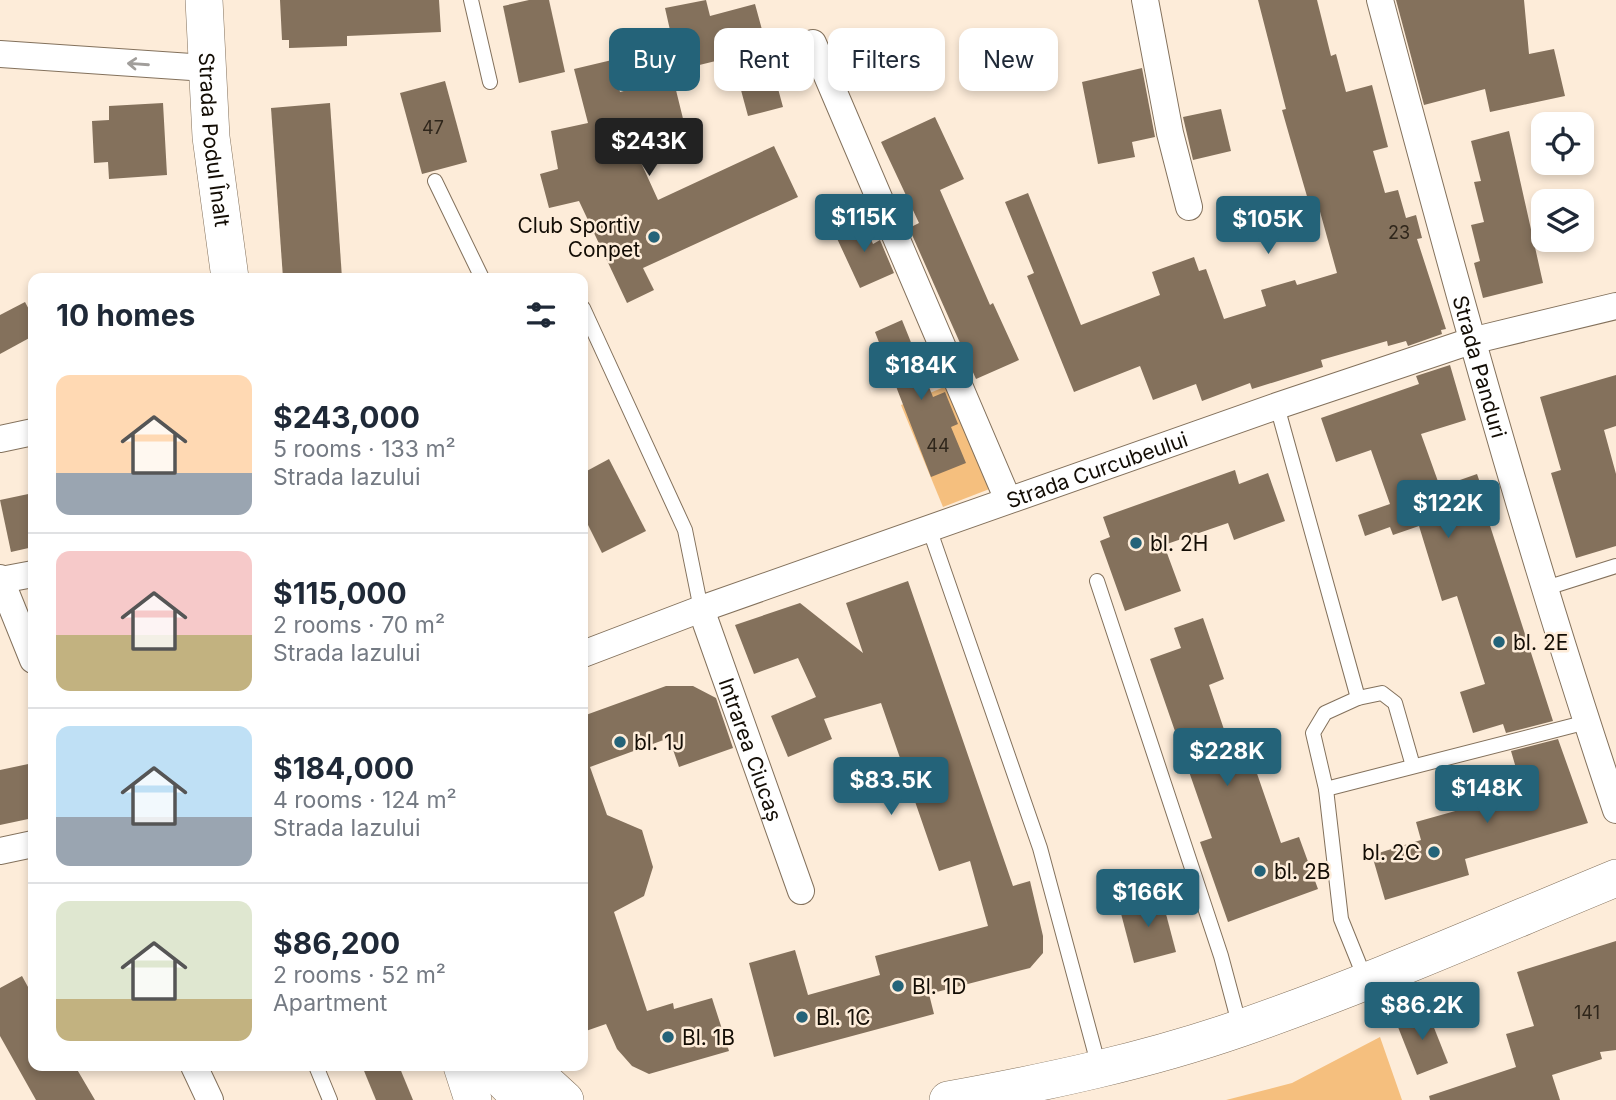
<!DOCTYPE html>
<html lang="en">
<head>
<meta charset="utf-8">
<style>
  :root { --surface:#fff; --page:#f6f6f7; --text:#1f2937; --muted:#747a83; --line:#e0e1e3; --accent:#246379 }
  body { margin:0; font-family:Inter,sans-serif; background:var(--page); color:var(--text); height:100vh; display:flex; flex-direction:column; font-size:26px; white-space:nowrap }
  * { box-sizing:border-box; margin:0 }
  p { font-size:23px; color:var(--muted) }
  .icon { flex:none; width:38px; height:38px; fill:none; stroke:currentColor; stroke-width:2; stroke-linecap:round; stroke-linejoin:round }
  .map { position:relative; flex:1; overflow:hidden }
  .side { position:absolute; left:28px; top:273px; width:560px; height:798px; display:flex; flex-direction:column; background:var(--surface); border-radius:14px; box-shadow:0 4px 10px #0003 }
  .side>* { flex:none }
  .top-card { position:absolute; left:609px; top:28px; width:665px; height:63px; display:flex; gap:14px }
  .buttons { position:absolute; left:1531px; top:112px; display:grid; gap:14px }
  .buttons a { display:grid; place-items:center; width:63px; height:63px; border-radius:14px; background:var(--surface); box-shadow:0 4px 10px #0003; font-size:35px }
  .price { position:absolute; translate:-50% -60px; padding:0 16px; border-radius:7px; background:var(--accent); color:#fff; font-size:23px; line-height:46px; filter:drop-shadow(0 2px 4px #0008) }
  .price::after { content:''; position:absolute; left:50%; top:42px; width:21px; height:16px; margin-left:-10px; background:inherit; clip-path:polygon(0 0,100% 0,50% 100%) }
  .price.active { background:#222; color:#fff }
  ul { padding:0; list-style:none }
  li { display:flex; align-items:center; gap:21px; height:175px; padding:0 28px }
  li+li { border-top:2px solid var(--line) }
  li span { display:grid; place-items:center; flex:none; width:196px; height:140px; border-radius:14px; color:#555 }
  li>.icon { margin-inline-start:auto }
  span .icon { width:84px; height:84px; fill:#fffc; stroke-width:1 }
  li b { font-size:30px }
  h2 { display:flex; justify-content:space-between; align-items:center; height:84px; padding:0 28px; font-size:30px }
  .tag { padding:0 24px; border-radius:14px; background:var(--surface); box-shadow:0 4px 10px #0003; font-size:24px; line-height:63px }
  .tag.active { background:var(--accent); color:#fff }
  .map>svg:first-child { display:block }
  .green { fill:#f5bf7e }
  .building { fill:#84715c }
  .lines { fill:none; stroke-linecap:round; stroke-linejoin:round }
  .service-casing { stroke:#83715c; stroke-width:16 }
  .minor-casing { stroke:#83715c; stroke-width:28 }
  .secondary-casing { stroke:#83715c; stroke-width:38 }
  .service { stroke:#fff; stroke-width:14 }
  .minor { stroke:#fff; stroke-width:26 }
  .secondary { stroke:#fff; stroke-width:37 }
  .oneway { stroke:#a19e9b }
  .poi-dot { fill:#246379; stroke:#fdecd9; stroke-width:2.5 }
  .labels { text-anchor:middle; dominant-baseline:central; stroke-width:5; stroke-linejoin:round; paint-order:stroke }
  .number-label { font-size:18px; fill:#2f261b }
  .street-label { font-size:21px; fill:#130d05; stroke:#fdecd9 }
  .poi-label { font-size:21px; fill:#130d05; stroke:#fdecd9; text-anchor:start }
</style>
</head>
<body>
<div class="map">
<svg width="1616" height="1100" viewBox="0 0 1616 1100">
  <rect width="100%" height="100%" fill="#fdecd9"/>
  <g class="green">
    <polygon points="949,385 992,488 943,507 901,405"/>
    <polygon points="1380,1037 1402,1100 1226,1100 1292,1083"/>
  </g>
  <g class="building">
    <polygon points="280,0 439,0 441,32 347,36 347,46 289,48 289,40 282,40"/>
    <polygon points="529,0 549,0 565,72 519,83 503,6"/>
    <polygon points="706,0 710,16 755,4 783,107 748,116 732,57 679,70 665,8"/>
    <polygon points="1258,0 1317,0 1331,56 1336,54 1346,92 1372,85 1388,147 1373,151 1385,193 1398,190 1406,218 1416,215 1422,238 1417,239 1446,329 1441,330 1442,334 1408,346 1406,341 1388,346 1387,341 1321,360 1323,367 1252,389 1250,383 1202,401 1196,384 1153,400 1140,366 1074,392 1027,276 1034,273 1005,202 1028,193 1081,325 1160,295 1152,272 1194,257 1199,271 1206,269 1224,319 1266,306 1261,290 1295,280 1297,285 1337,273 1319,208 1311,210 1290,138 1282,110 1286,109"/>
    <polygon points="1396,0 1524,0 1529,54 1554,49 1565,96 1490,112 1485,89 1424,105"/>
    <polygon points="612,60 620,92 673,78 689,143 638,156 658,200 774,146 798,197 643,268 654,290 627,303 579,201 549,208 540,174 558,169 551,131 588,123 574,69"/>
    <polygon points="1142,68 1155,137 1132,142 1135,157 1098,164 1082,82"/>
    <polygon points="445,81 467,162 422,174 400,93"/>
    <polygon points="163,103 167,175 109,179 108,162 94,163 92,121 109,120 109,106"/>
    <polygon points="330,103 342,278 283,278 271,108"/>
    <polygon points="1221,109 1231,151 1193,160 1183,117"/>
    <polygon points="935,117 964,179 940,190 990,305 993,303 1019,360 976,379 909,228 919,223 881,142"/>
    <polygon points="1509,131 1543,283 1483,298 1474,263 1480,261 1471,225 1484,222 1474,182 1481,181 1471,141"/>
    <polygon points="862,219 873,244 880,240 894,273 860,288 834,232"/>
    <polygon points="25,302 33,317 33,336 0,354 0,315"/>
    <polygon points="902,320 933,397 945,392 958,424 951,427 966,463 931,477 875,332"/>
    <polygon points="1450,365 1466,420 1421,434 1440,487 1477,474 1487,503 1483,504 1553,721 1506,733 1503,724 1473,733 1460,692 1485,684 1457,596 1442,601 1419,526 1393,535 1390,527 1365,536 1358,515 1390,504 1371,450 1336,462 1321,418 1419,384 1416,376"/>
    <polygon points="1616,375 1616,426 1604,430 1616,474 1616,546 1576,558 1551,473 1561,470 1540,397"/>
    <polygon points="609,459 646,531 602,553 583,515 583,473"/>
    <polygon points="1235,470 1239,484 1268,473 1285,521 1234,540 1228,523 1164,545 1181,591 1125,611 1100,541 1110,537 1103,517"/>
    <polygon points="33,493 33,547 11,552 0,500"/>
    <polygon points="908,581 1013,886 1030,881 1043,936 1043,953 1030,968 929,994 934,1014 774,1057 749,963 795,950 808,995 880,975 875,956 988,926 970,861 939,871 881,703 824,719 832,739 788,757 771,716 816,697 798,658 754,674 735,625 800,603 863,653 846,603"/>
    <polygon points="1203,618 1224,679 1209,685 1237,768 1253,762 1281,843 1299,837 1318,889 1228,922 1200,842 1212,838 1150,659 1181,648 1174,628"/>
    <polygon points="666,686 693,686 716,698 733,748 679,767 669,738 590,767 607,815 642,830 653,867 644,896 614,912 647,1011 673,1003 674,1009 712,998 729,1051 649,1074 632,1066 617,1049 606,1024 583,1032 583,716"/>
    <polygon points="1558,739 1588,823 1465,859 1469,875 1385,900 1372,855 1421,840 1416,822 1523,792 1511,751"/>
    <polygon points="33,763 33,818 0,825 0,770"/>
    <polygon points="1161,895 1176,952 1134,963 1119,906"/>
    <polygon points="1616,941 1616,1050 1600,1052 1602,1059 1552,1075 1560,1100 1430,1100 1429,1096 1516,1067 1506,1034 1534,1026 1517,972"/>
    <polygon points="22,976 33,996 33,1066 75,1066 95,1100 36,1100 0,1036 0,988"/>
    <polygon points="1427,1010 1448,1063 1417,1075 1396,1022"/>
    <polygon points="362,1066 399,1066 413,1100 376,1100"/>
  </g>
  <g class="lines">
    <defs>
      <g id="service">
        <polyline points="471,0 490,82"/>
        <polyline points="435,181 482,278"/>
        <polyline points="583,308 685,530 701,609"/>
        <polyline points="1277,406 1358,698"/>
        <polyline points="929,528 1040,848 1099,1067"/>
        <polyline points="1097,581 1221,956 1240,1027"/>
        <polyline points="1543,589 1616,566"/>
        <polyline points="1326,789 1587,722"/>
        <polyline points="1366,981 1341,919 1326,789 1313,733 1325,713 1358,698 1382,693 1395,703 1413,766"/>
        <polyline points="316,1066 330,1100"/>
      </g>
      <g id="minor">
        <polyline points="1145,0 1170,133 1189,207"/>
        <path id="s1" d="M 1380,0 C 1452,272 1526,543 1616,810"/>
        <polyline points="813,43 1008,500"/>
        <polyline points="0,54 206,68"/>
        <polyline points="0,439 33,432"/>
        <polyline points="0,578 33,660"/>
        <polyline points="1,580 33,574"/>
        <path id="s2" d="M 701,609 L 801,891"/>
        <path id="s3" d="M 583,654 L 701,609 L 1277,406 L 1471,341 L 1616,306"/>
        <polyline points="0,851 33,844"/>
        <polyline points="194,1066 210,1100"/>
      </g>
      <g id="secondary">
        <path id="s4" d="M 204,0 L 211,137 L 230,278"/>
        <polyline points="462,1066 473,1100"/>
        <polyline points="489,1066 522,1100"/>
        <polyline points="528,1066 565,1100"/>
        <path d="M 948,1100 C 1047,1082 1146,1061 1241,1028 C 1368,984 1492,929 1616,878"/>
      </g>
    </defs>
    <use href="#service" class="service-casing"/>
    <use href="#minor" class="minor-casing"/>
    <use href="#secondary" class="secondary-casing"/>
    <use href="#service" class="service"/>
    <use href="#minor" class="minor"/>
    <use href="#secondary" class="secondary"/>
  </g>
  <defs><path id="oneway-shaft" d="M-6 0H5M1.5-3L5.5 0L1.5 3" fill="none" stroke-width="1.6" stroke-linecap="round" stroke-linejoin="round" transform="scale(1.75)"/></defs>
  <use class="oneway" href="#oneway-shaft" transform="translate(138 64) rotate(-176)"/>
  <g class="poi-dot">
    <circle cx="654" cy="237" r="7"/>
    <circle cx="1136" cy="543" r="7"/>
    <circle cx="1499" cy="642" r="7"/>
    <circle cx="620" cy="742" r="7"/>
    <circle cx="1434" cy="852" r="7"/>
    <circle cx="1260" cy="871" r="7"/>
    <circle cx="898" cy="986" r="7"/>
    <circle cx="802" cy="1017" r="7"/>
    <circle cx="668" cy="1037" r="7"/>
  </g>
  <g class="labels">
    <g class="number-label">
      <text x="433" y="127">47</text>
      <text x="1399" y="232">23</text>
      <text x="938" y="445">44</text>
      <text x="1587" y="1012">141</text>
    </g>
    <g class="street-label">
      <text stroke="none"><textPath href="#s4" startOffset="140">Strada Podul Înalt</textPath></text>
      <text stroke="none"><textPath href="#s1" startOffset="380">Strada Panduri</textPath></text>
      <text stroke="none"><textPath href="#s3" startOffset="546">Strada Curcubeului</textPath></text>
      <text stroke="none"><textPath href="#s2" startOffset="149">Intrarea Ciucaș</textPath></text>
    </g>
    <g class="poi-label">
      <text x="640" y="225" text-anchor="end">Club Sportiv<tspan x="640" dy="24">Conpet</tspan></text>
      <text x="1150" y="543">bl. 2H</text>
      <text x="1513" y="642">bl. 2E</text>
      <text x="634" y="742">bl. 1J</text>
      <text x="1420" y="852" text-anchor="end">bl. 2C</text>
      <text x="1274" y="871">bl. 2B</text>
      <text x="912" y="986">Bl. 1D</text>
      <text x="816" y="1017">Bl. 1C</text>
      <text x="682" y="1037">Bl. 1B</text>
    </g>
  </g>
</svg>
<div class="buttons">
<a><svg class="icon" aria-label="locate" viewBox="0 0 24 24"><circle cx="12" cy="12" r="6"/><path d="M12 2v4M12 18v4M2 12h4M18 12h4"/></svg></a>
<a><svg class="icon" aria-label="layers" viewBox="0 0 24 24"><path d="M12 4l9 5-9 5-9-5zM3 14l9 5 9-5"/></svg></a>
</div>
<b class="price active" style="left:649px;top:178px">$243K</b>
<b class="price" style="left:864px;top:254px">$115K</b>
<b class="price" style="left:1268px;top:256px">$105K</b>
<b class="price" style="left:921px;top:402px">$184K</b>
<b class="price" style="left:1448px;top:540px">$122K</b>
<b class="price" style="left:1227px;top:788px">$228K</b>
<b class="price" style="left:891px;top:817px">$83.5K</b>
<b class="price" style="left:1487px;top:825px">$148K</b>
<b class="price" style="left:1148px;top:929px">$166K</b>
<b class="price" style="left:1422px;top:1042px">$86.2K</b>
<div class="top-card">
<a class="tag active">Buy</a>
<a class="tag">Rent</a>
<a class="tag">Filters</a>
<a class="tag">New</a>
</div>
<section class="side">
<h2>10 homes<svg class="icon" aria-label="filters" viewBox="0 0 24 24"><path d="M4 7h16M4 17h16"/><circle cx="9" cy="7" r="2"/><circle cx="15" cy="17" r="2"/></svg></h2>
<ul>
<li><span style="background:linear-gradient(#ffd9b3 70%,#9aa5b1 0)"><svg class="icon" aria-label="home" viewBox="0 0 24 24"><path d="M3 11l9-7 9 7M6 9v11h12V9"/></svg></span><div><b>$243,000</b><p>5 rooms · 133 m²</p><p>Strada Iazului</p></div></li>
<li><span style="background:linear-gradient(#f6c9c9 60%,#c2b280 0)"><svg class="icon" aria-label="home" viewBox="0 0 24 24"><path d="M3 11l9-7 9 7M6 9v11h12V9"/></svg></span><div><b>$115,000</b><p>2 rooms · 70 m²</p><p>Strada Iazului</p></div></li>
<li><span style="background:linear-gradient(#bfe0f5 65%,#9aa5b1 0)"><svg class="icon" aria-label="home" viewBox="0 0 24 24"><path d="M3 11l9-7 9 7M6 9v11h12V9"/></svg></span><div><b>$184,000</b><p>4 rooms · 124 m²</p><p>Strada Iazului</p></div></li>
<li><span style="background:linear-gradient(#dfe7d0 70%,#c2b280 0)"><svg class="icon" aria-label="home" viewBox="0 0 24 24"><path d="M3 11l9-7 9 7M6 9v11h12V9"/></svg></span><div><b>$86,200</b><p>2 rooms · 52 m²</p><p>Apartment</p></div></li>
</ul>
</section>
</div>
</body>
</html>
